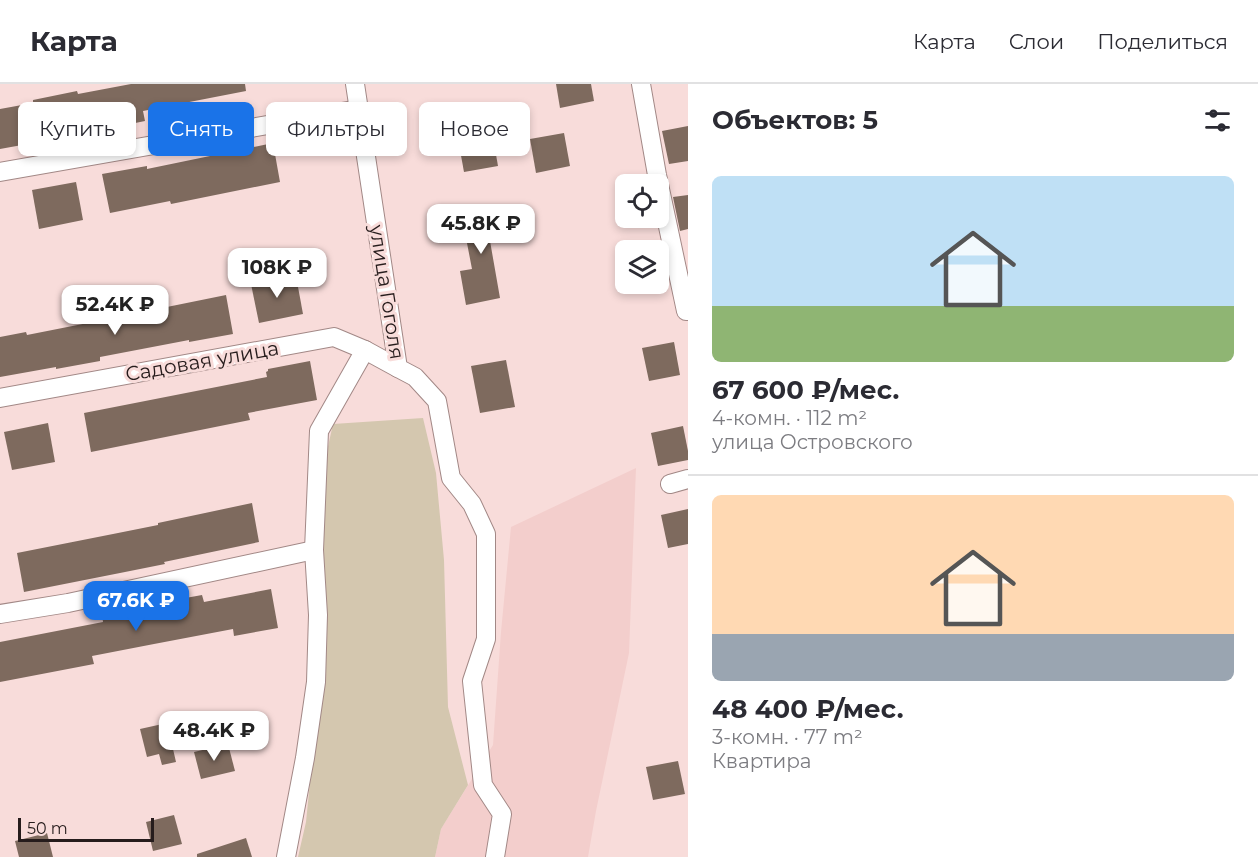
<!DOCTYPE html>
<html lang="ru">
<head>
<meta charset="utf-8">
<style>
  :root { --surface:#fff; --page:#f2f2f3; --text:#2b2b33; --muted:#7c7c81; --line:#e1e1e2; --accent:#1a73e8 }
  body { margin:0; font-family:Montserrat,sans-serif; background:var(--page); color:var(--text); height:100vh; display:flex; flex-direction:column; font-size:22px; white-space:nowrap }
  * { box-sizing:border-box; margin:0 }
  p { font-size:20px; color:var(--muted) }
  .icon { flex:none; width:33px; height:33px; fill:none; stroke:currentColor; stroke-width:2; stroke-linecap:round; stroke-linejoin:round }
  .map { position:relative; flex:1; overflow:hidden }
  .panel { display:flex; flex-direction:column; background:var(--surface); width:570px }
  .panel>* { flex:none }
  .guide { position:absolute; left:18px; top:18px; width:570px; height:54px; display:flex; gap:12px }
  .fabs { position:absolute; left:615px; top:90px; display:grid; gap:12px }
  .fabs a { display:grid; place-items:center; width:54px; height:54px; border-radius:9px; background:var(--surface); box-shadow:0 3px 9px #0003; font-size:30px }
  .scale { position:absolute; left:18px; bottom:15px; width:136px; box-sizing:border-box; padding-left:6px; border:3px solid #261c1c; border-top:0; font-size:16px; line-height:21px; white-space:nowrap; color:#261c1c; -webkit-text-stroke:4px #f8dcda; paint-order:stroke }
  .price { position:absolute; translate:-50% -51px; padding:0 14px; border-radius:12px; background:#fff; color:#222; font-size:20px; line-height:39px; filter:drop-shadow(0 2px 3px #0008) }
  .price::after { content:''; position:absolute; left:50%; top:36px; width:18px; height:14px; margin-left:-9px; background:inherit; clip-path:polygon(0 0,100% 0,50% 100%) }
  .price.active { background:var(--accent); color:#fff }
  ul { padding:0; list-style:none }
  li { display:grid; align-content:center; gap:12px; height:318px; padding:0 24px }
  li+li { border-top:2px solid var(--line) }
  li span { display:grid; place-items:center; height:186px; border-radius:9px; color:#555 }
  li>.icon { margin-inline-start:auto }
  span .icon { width:108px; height:108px; fill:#fffc; stroke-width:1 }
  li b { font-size:26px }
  h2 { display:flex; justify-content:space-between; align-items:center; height:72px; padding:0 24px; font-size:26px }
  .chip { padding:0 21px; border-radius:9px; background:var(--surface); box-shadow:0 3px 9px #0003; font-size:21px; line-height:54px }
  .chip.active { background:var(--accent); color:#fff }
  header { display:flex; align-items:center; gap:36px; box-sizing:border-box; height:84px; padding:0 30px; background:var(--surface); border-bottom:2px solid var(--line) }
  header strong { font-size:28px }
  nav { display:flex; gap:33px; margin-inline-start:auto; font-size:21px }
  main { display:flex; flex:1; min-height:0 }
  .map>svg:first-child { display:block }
  .built { fill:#f3cecc }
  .green { fill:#d4c7af }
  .building { fill:#7e6a5e }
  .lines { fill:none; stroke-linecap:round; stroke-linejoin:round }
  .minor-casing { stroke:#a28886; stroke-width:20 }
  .minor { stroke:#fff; stroke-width:18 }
  .labels { text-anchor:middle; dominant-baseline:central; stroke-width:6; stroke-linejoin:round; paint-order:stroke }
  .street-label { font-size:20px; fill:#261c1c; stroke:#f8dcda }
</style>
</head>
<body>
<header>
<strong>Карта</strong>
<nav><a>Карта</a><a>Слои</a><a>Поделиться</a></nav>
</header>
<main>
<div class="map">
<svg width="688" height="773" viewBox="0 0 688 773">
  <rect width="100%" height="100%" fill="#f8dcda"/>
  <polygon class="built" points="636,384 629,569 596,727 588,773 435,773 441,745 493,661 501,548 511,443"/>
  <polygon class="green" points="423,334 436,389 444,476 448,623 468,701 441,745 435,773 298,773 306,738 324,558 323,465 325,376 333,340"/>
  <g class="building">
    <polygon points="131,0 245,0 246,7 143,27 145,37 101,46 100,43 21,58 22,61 0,65 0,25 33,19 33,16 77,7 78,10"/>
    <polygon points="556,0 591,0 594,17 560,24"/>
    <polygon points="688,42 688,77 669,80 662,47"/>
    <polygon points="492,48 498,82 464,88 458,55"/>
    <polygon points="564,49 570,82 536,89 530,55"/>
    <polygon points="273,59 280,98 171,120 170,117 110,129 102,90 147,82 147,85"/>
    <polygon points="76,98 83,136 39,145 32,106"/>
    <polygon points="688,111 688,145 680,147 673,113"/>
    <polygon points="495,121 501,155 490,157 500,214 466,221 460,187 472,185 461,128"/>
    <polygon points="296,192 303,230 259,239 251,200"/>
    <polygon points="226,211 233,250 189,258 189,256 100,273 100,277 56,285 56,283 0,293 0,253 26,248 27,251 118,233 117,230 161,221 162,224"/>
    <polygon points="674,258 680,291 649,297 642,264"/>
    <polygon points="506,276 515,323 480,329 471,282"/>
    <polygon points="310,277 317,316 248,329 250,336 91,368 84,329 267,293 266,288 268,287 268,285"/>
    <polygon points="48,339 55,378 12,386 4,348"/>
    <polygon points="683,342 688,367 688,376 658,382 651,349"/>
    <polygon points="252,419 259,458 164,478 165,480 120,489 24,508 17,469 113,450 158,441 158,439"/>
    <polygon points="688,425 688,460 668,464 661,431"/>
    <polygon points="271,505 278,544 234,552 233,545 154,560 92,572 94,580 0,598 0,558 103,538 102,530 158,519 202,511 204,518"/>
    <polygon points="167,639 176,678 162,681 159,670 147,673 140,645"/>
    <polygon points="228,660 235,687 201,695 194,668"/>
    <polygon points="678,677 685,710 653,716 646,683"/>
    <polygon points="174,731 182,760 153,767 146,738"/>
    <polygon points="47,749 53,773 19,773 15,757"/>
    <polygon points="246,754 252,773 197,773 197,770"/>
  </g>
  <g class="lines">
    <defs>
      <g id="minor">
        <polyline points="355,0 398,284 415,293 437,317 451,394 472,420 486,450 486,555 472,597 483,701 502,730 495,773"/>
        <polyline points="641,0 657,91 686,227 688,227"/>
        <polyline points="0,88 359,25"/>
        <polyline points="0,314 334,253 365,266 398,284"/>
        <polyline points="670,400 688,395"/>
        <polyline points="0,530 68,519 314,466"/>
        <polyline points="286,773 305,674 316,598 318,531 314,466 319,347 365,266"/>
      </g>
    </defs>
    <use href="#minor" class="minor-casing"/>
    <use href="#minor" class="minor"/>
  </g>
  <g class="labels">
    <g class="street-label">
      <text transform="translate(387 208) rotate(81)">улица Гоголя</text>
      <text transform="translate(202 277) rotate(-10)">Садовая улица</text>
    </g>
  </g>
</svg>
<div class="fabs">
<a><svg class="icon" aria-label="locate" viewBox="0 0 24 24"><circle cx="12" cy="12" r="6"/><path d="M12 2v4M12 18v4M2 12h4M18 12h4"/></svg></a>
<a><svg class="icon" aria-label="layers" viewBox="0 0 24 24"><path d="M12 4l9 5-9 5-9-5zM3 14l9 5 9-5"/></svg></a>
</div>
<div class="scale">50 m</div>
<b class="price" style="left:481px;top:171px">45.8K ₽</b>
<b class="price" style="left:277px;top:215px">108K ₽</b>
<b class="price" style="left:115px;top:252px">52.4K ₽</b>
<b class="price active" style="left:136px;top:548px">67.6K ₽</b>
<b class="price" style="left:214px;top:678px">48.4K ₽</b>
<div class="guide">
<a class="chip">Купить</a>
<a class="chip active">Снять</a>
<a class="chip">Фильтры</a>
<a class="chip">Новое</a>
</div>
</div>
<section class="panel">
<h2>Объектов: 5<svg class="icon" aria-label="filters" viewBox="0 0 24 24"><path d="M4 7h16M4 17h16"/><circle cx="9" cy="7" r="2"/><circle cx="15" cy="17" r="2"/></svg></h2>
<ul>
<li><span style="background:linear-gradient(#bfe0f5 70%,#8fb573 0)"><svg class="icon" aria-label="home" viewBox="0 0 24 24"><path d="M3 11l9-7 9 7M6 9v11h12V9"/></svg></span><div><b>67 600 ₽/мес.</b><p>4-комн. · 112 m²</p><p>улица Островского</p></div></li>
<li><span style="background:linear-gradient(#ffd9b3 75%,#9aa5b1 0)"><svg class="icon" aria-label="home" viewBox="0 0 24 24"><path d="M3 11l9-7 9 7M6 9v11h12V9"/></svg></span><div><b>48 400 ₽/мес.</b><p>3-комн. · 77 m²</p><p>Квартира</p></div></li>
</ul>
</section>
</main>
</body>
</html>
